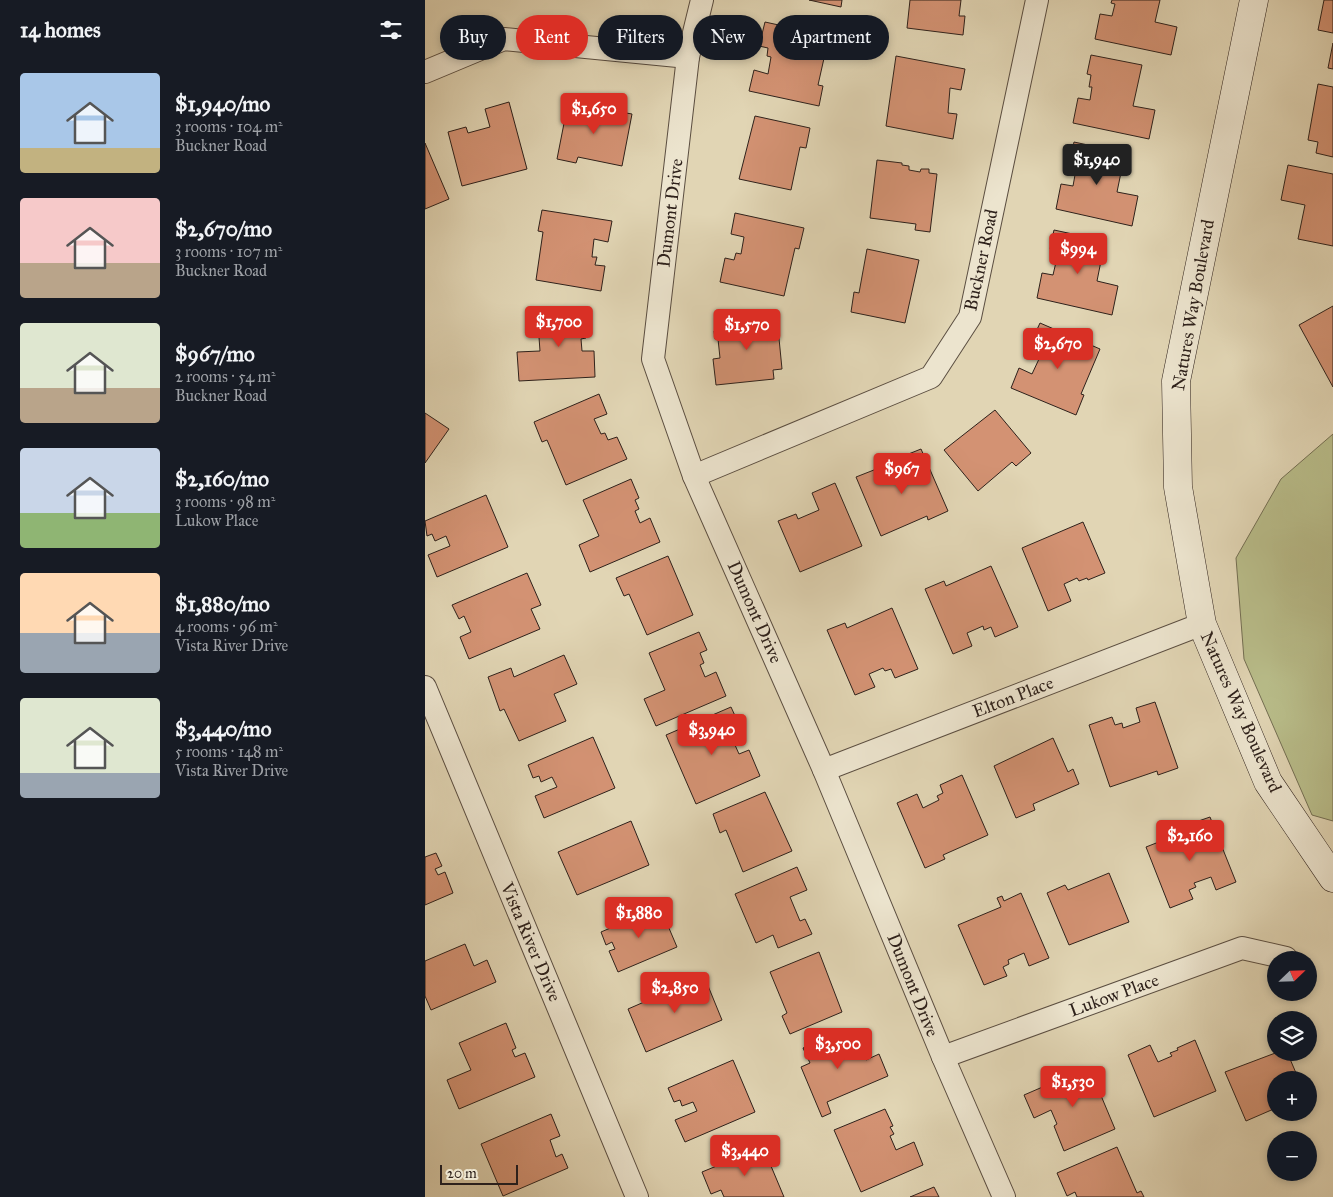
<!DOCTYPE html>
<html lang="en">
<head>
<meta charset="utf-8">
<style>
  :root { --surface:#171b24; --page:#20242c; --text:#f1f3f6; --muted:#9ea1a6; --accent:#d93025 }
  body { margin:0; font-family:"IM FELL Great Primer",serif; background:var(--page); color:var(--text); height:100vh; display:flex; flex-direction:column; font-size:19px; white-space:nowrap }
  * { box-sizing:border-box; margin:0 }
  p { font-size:16px; color:var(--muted) }
  .icon { flex:none; width:28px; height:28px; fill:none; stroke:currentColor; stroke-width:2; stroke-linecap:round; stroke-linejoin:round }
  .map { position:relative; flex:1; overflow:hidden }
  .panel { display:flex; flex-direction:column; background:var(--surface); width:425px }
  .panel>* { flex:none }
  .banner { position:absolute; left:15px; top:15px; width:475px; height:45px; display:flex; gap:10px }
  .needle { width:32px; rotate:67deg }
  .fabs { position:absolute; left:842px; top:951px; display:grid; gap:10px }
  .fabs a { display:grid; place-items:center; width:50px; height:50px; border-radius:50%; background:var(--surface); box-shadow:0 2px 8px #0003; font-size:25px }
  .scale { position:absolute; left:15px; bottom:12px; width:78px; box-sizing:border-box; padding-left:5px; border:2px solid #2e211b; border-top:0; font-size:14px; line-height:18px; white-space:nowrap; color:#2e211b; -webkit-text-stroke:4px #ece4ce; paint-order:stroke }
  .price { position:absolute; translate:-50% -42px; padding:0 11px; border-radius:5px; background:var(--accent); color:#fff; font-size:16px; line-height:32px; filter:drop-shadow(0 1px 2px #0008) }
  .price::after { content:''; position:absolute; left:50%; top:30px; width:15px; height:11px; margin-left:-8px; background:inherit; clip-path:polygon(0 0,100% 0,50% 100%) }
  .price.active { background:#222; color:#fff }
  ul { padding:0; list-style:none }
  li { display:flex; align-items:center; gap:15px; height:125px; padding:0 20px }
  li span { display:grid; place-items:center; flex:none; width:140px; height:100px; border-radius:5px; color:#555 }
  li>.icon { margin-inline-start:auto }
  span .icon { width:60px; height:60px; fill:#fffc; stroke-width:1 }
  li b { font-size:21px }
  h2 { display:flex; justify-content:space-between; align-items:center; height:60px; padding:0 20px; font-size:21px }
  .pill { padding:0 18px; border-radius:22px; background:var(--surface); box-shadow:0 2px 8px #0003; font-size:18px; line-height:45px }
  .pill.active { background:var(--accent); color:#fff }
  main { display:flex; flex:1; min-height:0 }
  .map>svg:first-child { display:block }
  .green { fill:#b8bc89; stroke:#736e52 }
  .building { fill:#d39273; stroke:#2e211b }
  .lines { fill:none; stroke-linecap:round; stroke-linejoin:round }
  .street-casing { stroke:#5b4e41; stroke-width:24 }
  .secondary-casing { stroke:#2e211b; stroke-width:29 }
  .street { stroke:#ece4ce; stroke-width:22 }
  .secondary { stroke:#ece4ce; stroke-width:28 }
  .labels { text-anchor:middle; dominant-baseline:central; stroke-width:4; stroke-linejoin:round; paint-order:stroke }
  .street-label { font-size:18px; fill:#2e211b; stroke:#ece4ce }
</style>
</head>
<body>
<main>
<section class="panel">
<h2>14 homes<svg class="icon" aria-label="filters" viewBox="0 0 24 24"><path d="M4 7h16M4 17h16"/><circle cx="9" cy="7" r="2"/><circle cx="15" cy="17" r="2"/></svg></h2>
<ul>
<li><span style="background:linear-gradient(#a9c7e8 75%,#c2b280 0)"><svg class="icon" aria-label="home" viewBox="0 0 24 24"><path d="M3 11l9-7 9 7M6 9v11h12V9"/></svg></span><div><b>$1,940/mo</b><p>3 rooms · 104 m²</p><p>Buckner Road</p></div></li>
<li><span style="background:linear-gradient(#f6c9c9 65%,#b9a48a 0)"><svg class="icon" aria-label="home" viewBox="0 0 24 24"><path d="M3 11l9-7 9 7M6 9v11h12V9"/></svg></span><div><b>$2,670/mo</b><p>3 rooms · 107 m²</p><p>Buckner Road</p></div></li>
<li><span style="background:linear-gradient(#dfe7d0 65%,#b9a48a 0)"><svg class="icon" aria-label="home" viewBox="0 0 24 24"><path d="M3 11l9-7 9 7M6 9v11h12V9"/></svg></span><div><b>$967/mo</b><p>2 rooms · 54 m²</p><p>Buckner Road</p></div></li>
<li><span style="background:linear-gradient(#c9d6e8 65%,#8fb573 0)"><svg class="icon" aria-label="home" viewBox="0 0 24 24"><path d="M3 11l9-7 9 7M6 9v11h12V9"/></svg></span><div><b>$2,160/mo</b><p>3 rooms · 98 m²</p><p>Lukow Place</p></div></li>
<li><span style="background:linear-gradient(#ffd9b3 60%,#9aa5b1 0)"><svg class="icon" aria-label="home" viewBox="0 0 24 24"><path d="M3 11l9-7 9 7M6 9v11h12V9"/></svg></span><div><b>$1,880/mo</b><p>4 rooms · 96 m²</p><p>Vista River Drive</p></div></li>
<li><span style="background:linear-gradient(#dfe7d0 75%,#9aa5b1 0)"><svg class="icon" aria-label="home" viewBox="0 0 24 24"><path d="M3 11l9-7 9 7M6 9v11h12V9"/></svg></span><div><b>$3,440/mo</b><p>5 rooms · 148 m²</p><p>Vista River Drive</p></div></li>
</ul>
</section>
<div class="map">
<svg width="908" height="1197" viewBox="0 0 908 1197">
  <rect width="100%" height="100%" fill="#e1d5b4"/>
  <filter id="stains"><feTurbulence type="fractalNoise" baseFrequency=".004" numOctaves="4"/><feColorMatrix values="0 0 0 0 .2 0 0 0 0 .09 0 0 0 0 .02 0 0 0 .5 -.17"/></filter>
  <radialGradient id="worn" r=".72"><stop offset=".6" stop-color="#630" stop-opacity="0"/><stop offset="1" stop-color="#630" stop-opacity=".3"/></radialGradient>
  <polygon class="green" points="908,434 908,821 887,815 819,659 811,558 856,479"/>
  <g class="building">
    <polygon points="384,0 417,0 416,7"/>
    <polygon points="485,0 536,0 534,16 540,16 538,35 482,28"/>
    <polygon points="687,0 735,0 730,22 752,27 746,55 670,39 675,14 687,16 690,4 686,3"/>
    <polygon points="899,0 908,0 908,33 893,30"/>
    <polygon points="340,22 404,36 393,85 398,86 394,106 324,91 329,70 343,74 346,57 342,56 343,48 334,46"/>
    <polygon points="908,43 908,69 903,68"/>
    <polygon points="666,55 717,65 708,106 730,110 724,139 648,123 653,98 665,100 667,87 664,87 666,75 662,74"/>
    <polygon points="471,56 540,69 536,90 525,88 523,113 532,114 528,139 461,126"/>
    <polygon points="893,84 908,87 908,157 891,153 893,142 883,140"/>
    <polygon points="84,102 102,169 37,186 23,132 41,127 43,133 65,127 60,109"/>
    <polygon points="143,103 207,114 197,166 153,157 151,163 132,159"/>
    <polygon points="330,116 385,128 381,148 375,147 366,190 314,179"/>
    <polygon points="649,142 700,153 692,192 713,196 707,226 631,209 636,184 648,186 650,175 647,174 649,162 645,161"/>
    <polygon points="0,143 24,199 0,209"/>
    <polygon points="452,160 477,163 477,165 484,166 484,170 495,172 496,169 504,169 504,173 512,174 505,232 490,230 491,224 445,218"/>
    <polygon points="863,165 908,174 908,246 873,239 880,205 856,200"/>
    <polygon points="117,210 187,221 183,242 169,239 167,257 172,257 170,265 180,266 176,291 111,280 118,232 113,231"/>
    <polygon points="310,213 379,228 374,249 370,248 359,296 295,282 300,258 309,260 311,253 316,254 319,237 306,234"/>
    <polygon points="629,230 680,241 672,281 693,286 687,315 612,298 617,273 628,275 631,262 628,261 630,250 625,249"/>
    <polygon points="442,249 494,260 480,323 426,312 429,292 434,293"/>
    <polygon points="908,306 908,387 874,325"/>
    <polygon points="164,308 165,327 161,328 161,338 156,339 157,351 169,351 170,377 94,381 92,352 115,351 112,310"/>
    <polygon points="352,318 357,369 348,370 349,379 291,385 288,359 295,358 293,339 290,339 289,331 292,330 292,324"/>
    <polygon points="615,323 675,349 656,394 659,395 651,415 586,388 594,368 607,374 614,359 611,357 613,351 604,347"/>
    <polygon points="174,394 182,414 169,419 176,434 180,433 183,440 192,437 202,459 141,485 122,440 117,442 109,422"/>
    <polygon points="570,410 606,453 591,466 587,462 553,491 519,450"/>
    <polygon points="0,413 24,429 0,463"/>
    <polygon points="496,449 523,511 503,520 502,516 456,536 431,477 454,468 458,476 464,474 465,477 482,470 476,457"/>
    <polygon points="206,479 214,498 210,500 214,509 210,511 215,523 225,518 235,542 165,572 154,545 174,536 158,500"/>
    <polygon points="410,483 437,546 375,572 353,521 371,514 373,519 394,510 387,493"/>
    <polygon points="61,495 83,547 12,577 3,555 25,546 21,536 10,541 7,534 2,536 0,521"/>
    <polygon points="658,522 680,573 663,580 662,578 654,581 652,578 639,584 646,601 623,611 597,548"/>
    <polygon points="243,556 268,615 222,635 204,594 199,596 191,578"/>
    <polygon points="566,566 593,627 570,637 566,627 559,630 558,626 542,633 547,646 528,654 500,589 519,581 521,586"/>
    <polygon points="102,573 116,605 106,609 115,629 44,659 35,637 46,632 39,616 34,619 27,605"/>
    <polygon points="467,608 493,669 470,678 466,669 460,671 458,668 444,674 450,687 430,695 402,630 420,623 422,628"/>
    <polygon points="274,632 282,650 275,653 279,663 275,665 280,677 291,672 301,696 231,726 219,699 240,690 224,653"/>
    <polygon points="139,655 152,684 129,694 141,721 94,741 79,709 75,711 63,677 86,668 89,677"/>
    <polygon points="730,702 753,768 733,775 732,771 685,787 664,725 687,717 690,725 697,723 698,728 715,722 711,708"/>
    <polygon points="306,707 317,731 306,736 314,754 324,750 335,776 271,804 241,735"/>
    <polygon points="168,737 190,788 119,818 110,796 132,787 127,777 116,782 114,776 108,778 103,765"/>
    <polygon points="628,738 643,772 648,769 654,784 608,804 610,810 591,818 569,766"/>
    <polygon points="537,775 563,835 518,855 520,859 500,868 472,803 492,794 498,808 514,800 512,796 518,793 515,785"/>
    <polygon points="340,792 367,851 318,872 301,830 295,833 288,814"/>
    <polygon points="785,817 811,882 791,890 786,877 769,883 771,887 764,890 768,899 745,908 721,847 767,829 765,824"/>
    <polygon points="206,821 224,865 152,895 133,852"/>
    <polygon points="11,853 17,866 10,869 13,875 20,872 28,893 0,905 0,857"/>
    <polygon points="372,867 382,890 365,897 375,921 380,919 387,934 353,948 348,935 331,943 310,894"/>
    <polygon points="684,873 704,922 644,945 622,893 640,885 643,890"/>
    <polygon points="596,893 624,958 604,966 599,953 583,960 584,964 578,967 582,976 559,985 533,925 576,907 572,898 577,896 579,901"/>
    <polygon points="235,907 252,947 193,972 184,951 190,949 187,942 181,945 176,932"/>
    <polygon points="40,944 49,966 62,960 71,982 6,1010 0,996 0,961"/>
    <polygon points="394,952 417,1012 365,1034 357,1016 362,1013 345,972"/>
    <polygon points="279,976 297,1020 221,1052 203,1009"/>
    <polygon points="81,1023 91,1048 87,1050 90,1057 100,1053 110,1077 34,1109 22,1080 46,1070 34,1043"/>
    <polygon points="421,1030 432,1057 439,1054 441,1060 454,1054 463,1076 402,1102 406,1113 397,1117 376,1067 385,1063 378,1048"/>
    <polygon points="770,1040 791,1091 729,1117 703,1055 725,1045 733,1062 747,1056 745,1053 753,1050 752,1048"/>
    <polygon points="853,1052 862,1052 874,1080 851,1080 851,1108 821,1121 800,1072"/>
    <polygon points="308,1060 330,1112 260,1142 250,1120 272,1111 268,1102 257,1106 255,1100 249,1102 243,1088"/>
    <polygon points="664,1067 690,1129 639,1151 629,1126 632,1124 626,1110 609,1118 599,1095"/>
    <polygon points="460,1109 468,1126 465,1127 469,1134 465,1136 471,1150 489,1142 498,1165 436,1192 409,1130"/>
    <polygon points="126,1114 135,1136 125,1140 131,1157 137,1154 143,1168 78,1196 56,1144"/>
    <polygon points="338,1147 359,1197 299,1197 296,1190 286,1194 277,1172"/>
    <polygon points="692,1147 712,1193 716,1191 719,1197 652,1197 650,1192 642,1196 632,1173"/>
    <polygon points="509,1187 514,1197 485,1197"/>
  </g>
  <g class="lines">
    <defs>
      <g id="street">
        <polyline points="277,0 263,57 228,359 269,476 399,770 518,1057 579,1197"/>
        <polyline points="0,72 79,39 263,57"/>
        <polyline points="269,476 506,377 545,317 612,0"/>
        <polyline points="0,687 212,1197"/>
        <polyline points="399,770 777,624"/>
        <polyline points="518,1057 817,948 861,958"/>
      </g>
      <polyline id="secondary" points="829,0 751,381 753,487 777,624 843,782 908,878"/>
    </defs>
    <use href="#street" class="street-casing"/>
    <use href="#secondary" class="secondary-casing"/>
    <use href="#street" class="street"/>
    <use href="#secondary" class="secondary"/>
  </g>
  <g class="labels">
    <g class="street-label">
      <text transform="translate(245 213) rotate(-83)">Dumont Drive</text>
      <text transform="translate(556 260) rotate(-78)">Buckner Road</text>
      <text transform="translate(768 305) rotate(-80)">Natures Way Boulevard</text>
      <text transform="translate(330 612) rotate(66)">Dumont Drive</text>
      <text transform="translate(588 697) rotate(-21)">Elton Place</text>
      <text transform="translate(816 712) rotate(66)">Natures Way Boulevard</text>
      <text transform="translate(106 942) rotate(67)">Vista River Drive</text>
      <text transform="translate(488 985) rotate(68)">Dumont Drive</text>
      <text transform="translate(689 995) rotate(-20)">Lukow Place</text>
    </g>
  </g>
  <rect width="100%" height="100%" filter="url(#stains)"/>
  <rect width="100%" height="100%" fill="url(#worn)"/>
</svg>
<div class="fabs">
<a><svg class="needle" viewBox="-14 -14 28 28"><path d="M0-13l5 13h-10z" fill="#e53935"/><path d="M0 13l5-13h-10z" fill="#9ea1a6"/></svg></a>
<a><svg class="icon" aria-label="layers" viewBox="0 0 24 24"><path d="M12 4l9 5-9 5-9-5zM3 14l9 5 9-5"/></svg></a>
<a>+</a>
<a>−</a>
</div>
<div class="scale">20 m</div>
<b class="price" style="left:169px;top:135px">$1,650</b>
<b class="price active" style="left:672px;top:186px">$1,940</b>
<b class="price" style="left:653px;top:275px">$994</b>
<b class="price" style="left:134px;top:348px">$1,700</b>
<b class="price" style="left:322px;top:351px">$1,570</b>
<b class="price" style="left:633px;top:370px">$2,670</b>
<b class="price" style="left:477px;top:495px">$967</b>
<b class="price" style="left:287px;top:756px">$3,940</b>
<b class="price" style="left:765px;top:862px">$2,160</b>
<b class="price" style="left:214px;top:939px">$1,880</b>
<b class="price" style="left:250px;top:1014px">$2,850</b>
<b class="price" style="left:413px;top:1070px">$3,500</b>
<b class="price" style="left:648px;top:1108px">$1,530</b>
<b class="price" style="left:320px;top:1177px">$3,440</b>
<div class="banner">
<a class="pill">Buy</a>
<a class="pill active">Rent</a>
<a class="pill">Filters</a>
<a class="pill">New</a>
<a class="pill">Apartment</a>
</div>
</div>
</main>
</body>
</html>
